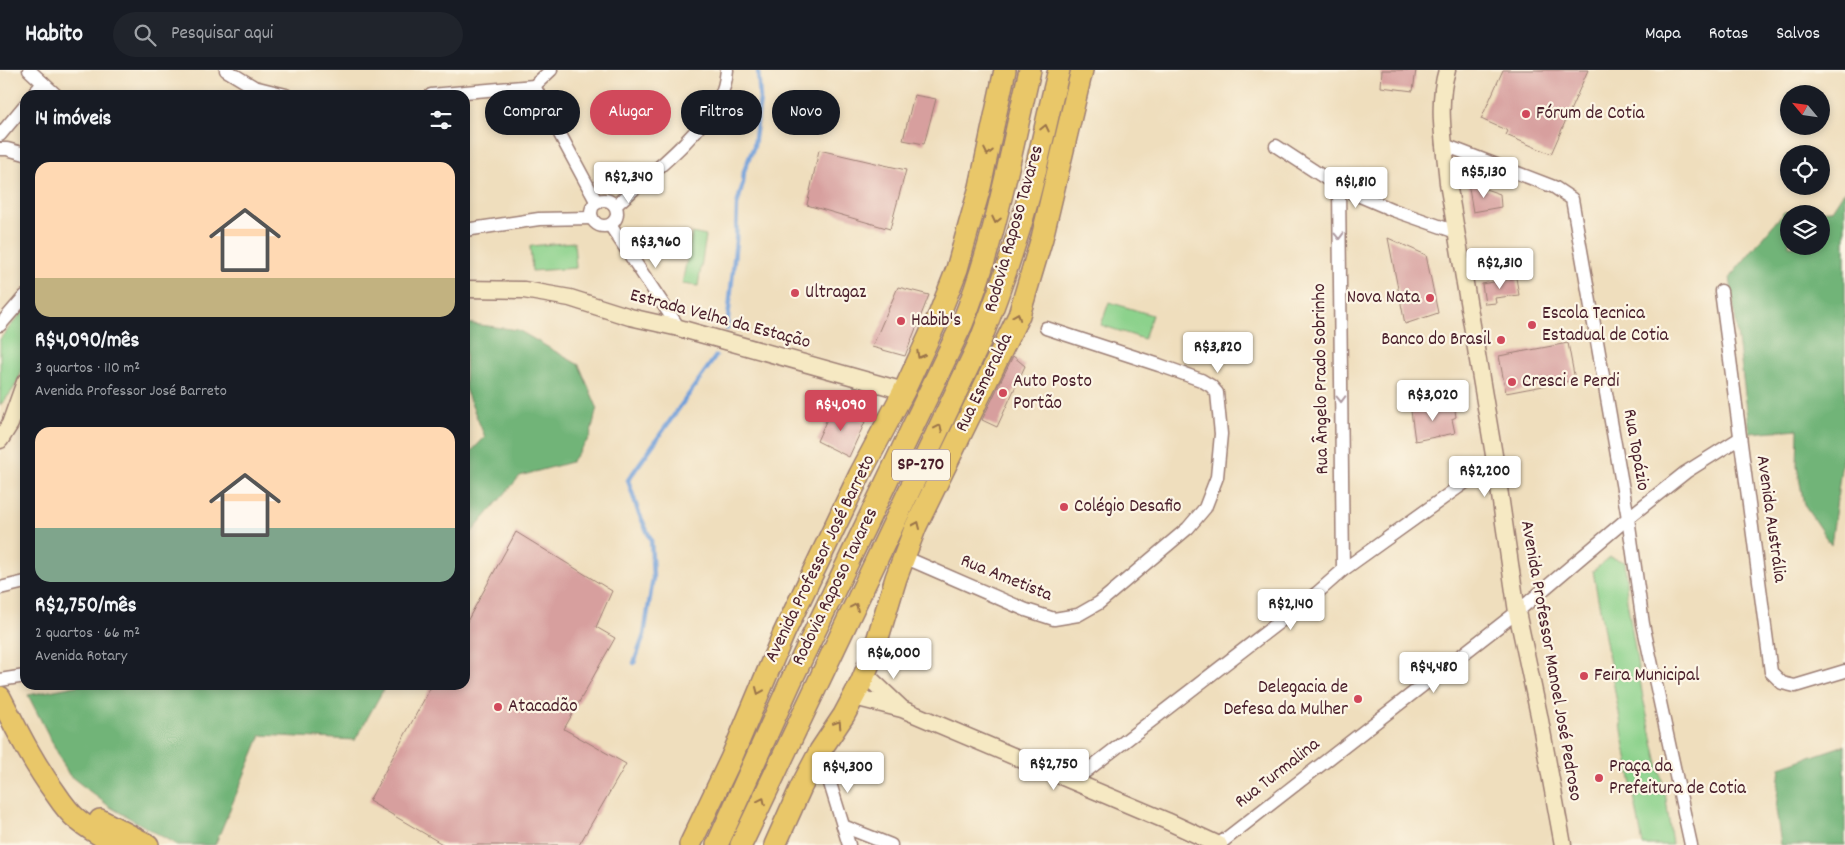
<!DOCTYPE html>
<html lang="pt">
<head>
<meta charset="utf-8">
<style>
  :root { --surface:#171b24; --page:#20242c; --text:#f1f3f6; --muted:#9ea1a6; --line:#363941; --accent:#d1495b }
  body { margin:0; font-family:Dekko,sans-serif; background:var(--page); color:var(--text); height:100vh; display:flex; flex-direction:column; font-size:19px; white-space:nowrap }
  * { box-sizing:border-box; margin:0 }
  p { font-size:16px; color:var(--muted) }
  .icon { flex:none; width:28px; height:28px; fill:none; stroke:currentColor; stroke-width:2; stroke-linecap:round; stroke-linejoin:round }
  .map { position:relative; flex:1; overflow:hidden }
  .side { position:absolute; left:20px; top:20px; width:450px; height:600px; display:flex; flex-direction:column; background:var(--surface); border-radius:15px; box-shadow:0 2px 8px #0003 }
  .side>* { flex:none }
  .banner { position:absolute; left:485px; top:20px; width:475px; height:45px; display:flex; gap:10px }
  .needle { width:32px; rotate:299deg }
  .fabs { position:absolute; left:1780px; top:15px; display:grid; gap:10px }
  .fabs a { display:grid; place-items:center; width:50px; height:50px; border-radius:50%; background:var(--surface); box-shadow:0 2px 8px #0003; font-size:25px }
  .price { position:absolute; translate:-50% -42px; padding:0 11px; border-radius:5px; background:#fff; color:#222; font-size:16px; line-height:32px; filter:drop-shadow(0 1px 2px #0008) }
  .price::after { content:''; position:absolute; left:50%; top:30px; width:15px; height:11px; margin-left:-8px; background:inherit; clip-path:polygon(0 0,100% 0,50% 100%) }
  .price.current { background:var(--accent); color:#fff }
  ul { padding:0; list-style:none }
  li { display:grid; align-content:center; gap:10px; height:265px; padding:0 15px }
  li span { display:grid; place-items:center; height:155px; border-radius:15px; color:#555 }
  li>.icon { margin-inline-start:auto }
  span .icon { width:90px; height:90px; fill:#fffc; stroke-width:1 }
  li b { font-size:21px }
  h2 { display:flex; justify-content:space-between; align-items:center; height:60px; padding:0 15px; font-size:21px }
  .tag { padding:0 18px; border-radius:22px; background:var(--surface); box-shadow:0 2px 8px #0003; font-size:18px; line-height:45px }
  .tag.current { background:var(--accent); color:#fff }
  header { display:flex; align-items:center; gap:30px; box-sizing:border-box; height:70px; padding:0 25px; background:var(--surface); border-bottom:1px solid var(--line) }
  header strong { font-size:24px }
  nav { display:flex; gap:28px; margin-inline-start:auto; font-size:18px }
  .search { width:350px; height:45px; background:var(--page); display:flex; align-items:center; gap:12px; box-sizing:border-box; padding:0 18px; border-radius:28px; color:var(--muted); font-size:19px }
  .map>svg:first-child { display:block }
  .green { fill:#8cd28c; stroke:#6b785c }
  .forest { fill:#71b478; stroke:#5e6a52; fill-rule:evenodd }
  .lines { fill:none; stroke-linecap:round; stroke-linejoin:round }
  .stream { stroke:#709fd9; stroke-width:4.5 }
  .building { fill:#d79f9e }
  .street-casing { stroke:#9c7e74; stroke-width:15 }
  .secondary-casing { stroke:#9c7e74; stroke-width:19 }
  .highway-casing { stroke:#9c7e74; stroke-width:24 }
  .street { stroke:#fff; stroke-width:12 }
  .secondary { stroke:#f6e9c3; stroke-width:16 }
  .highway { stroke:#e9c769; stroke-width:21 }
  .oneway { stroke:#9a734a }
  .oneway2 { stroke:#ae9aa0 }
  .poi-dot { fill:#d1495b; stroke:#fcf5e5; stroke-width:2 }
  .labels { text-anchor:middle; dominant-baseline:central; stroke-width:4.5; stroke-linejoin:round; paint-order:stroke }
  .shield { fill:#fcf5e5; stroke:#7f5f63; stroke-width:1 }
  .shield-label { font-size:18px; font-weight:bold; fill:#4a1f2b }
  .poi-label { font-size:19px; fill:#4a1f2b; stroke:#fcf5e5; text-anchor:start }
  .street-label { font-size:19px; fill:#4a1f2b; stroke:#fcf5e5 }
</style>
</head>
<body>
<header>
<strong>Habito</strong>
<div class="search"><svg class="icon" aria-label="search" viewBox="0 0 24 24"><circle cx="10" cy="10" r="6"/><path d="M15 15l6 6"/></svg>Pesquisar aqui</div>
<nav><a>Mapa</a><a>Rotas</a><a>Salvos</a></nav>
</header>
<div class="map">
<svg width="1845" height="775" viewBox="0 0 1845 775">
  <rect width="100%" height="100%" fill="#fcf5e5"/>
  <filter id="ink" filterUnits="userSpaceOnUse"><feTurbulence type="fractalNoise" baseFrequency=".02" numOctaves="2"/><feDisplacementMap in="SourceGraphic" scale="10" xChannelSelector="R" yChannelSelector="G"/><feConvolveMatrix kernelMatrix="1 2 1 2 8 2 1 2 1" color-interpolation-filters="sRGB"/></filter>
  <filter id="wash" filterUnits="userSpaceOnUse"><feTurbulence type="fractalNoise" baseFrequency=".0096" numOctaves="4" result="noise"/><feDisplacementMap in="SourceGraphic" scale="20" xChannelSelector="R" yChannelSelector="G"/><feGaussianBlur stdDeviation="1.12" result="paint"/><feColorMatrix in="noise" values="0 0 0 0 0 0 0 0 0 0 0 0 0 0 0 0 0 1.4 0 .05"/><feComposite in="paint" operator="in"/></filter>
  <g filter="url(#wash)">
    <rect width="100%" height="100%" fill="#efdebd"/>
    <g class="green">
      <polygon points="692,163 706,166 698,216 682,214"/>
      <polygon points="574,172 576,198 532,201 530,176"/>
      <polygon points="1109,232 1152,245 1144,269 1101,255"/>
      <path d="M 25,239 C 25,279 31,304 0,335 L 0,269 Z"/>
      <polygon points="1610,487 1625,492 1627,530 1643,628 1666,728 1672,775 1643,775 1593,501"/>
    </g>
    <g class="forest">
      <path d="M 1845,120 L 1845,368 L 1831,475 L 1804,435 L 1797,396 L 1798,359 L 1750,363 L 1730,207 L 1784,142 L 1832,140 ZM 1789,144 L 1821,144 L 1821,176 L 1789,176 Z"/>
      <polygon points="465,253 518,260 579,295 597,337 590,367 571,392 520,406 465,470 465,388 485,367 465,319"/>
      <polygon points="81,615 386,615 355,670 261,665 215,775 177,775 110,737 69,705 28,625"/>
      <polygon points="1845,675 1845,775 1781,775 1776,739 1780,697"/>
    </g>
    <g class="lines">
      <g class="stream">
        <polyline points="727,259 736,170 737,135 743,113 744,101 754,76 760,29 758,0"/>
        <polyline points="634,593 644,565 653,508 651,470 638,441 628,410 716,286"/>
      </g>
    </g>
    <g id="blocks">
      <g class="building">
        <polygon points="1382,0 1416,0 1413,21 1381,17"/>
        <polygon points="1503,0 1588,0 1551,84 1506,65 1508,61 1481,49"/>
        <polygon points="914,25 936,29 924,74 903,70"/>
        <polygon points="819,80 906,100 890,159 807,135"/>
        <polygon points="1468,113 1500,124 1501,137 1473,142"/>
        <polygon points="1388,168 1426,185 1438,243 1405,254"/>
        <polygon points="1516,208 1519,225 1495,228 1496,233 1485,234 1482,214"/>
        <polygon points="898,217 929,225 905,286 872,277"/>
        <polygon points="1568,273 1575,310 1506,323 1499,286"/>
        <polygon points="1013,286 1025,296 997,357 982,350"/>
        <polygon points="1454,334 1456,347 1452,349 1455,363 1415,371 1411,341"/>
        <polygon points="832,338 865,352 849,387 817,371"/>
        <polygon points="516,462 612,521 596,557 615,568 564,659 626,694 579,775 444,775 369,731 432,615 465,615 465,555"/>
      </g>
    </g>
  </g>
  <g filter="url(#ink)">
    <use href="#blocks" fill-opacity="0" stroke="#9c7e74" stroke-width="1"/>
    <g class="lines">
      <defs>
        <g id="street">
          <polyline points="29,0 56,25"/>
          <polyline points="226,0 254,17 286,25"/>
          <polyline points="534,16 597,133"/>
          <polyline points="33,25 43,13"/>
          <polyline points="431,25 534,16 551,0"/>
          <polyline points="0,65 25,35"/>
          <polyline points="1442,74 1554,117 1572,129 1628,448 1643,554 1691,775"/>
          <polyline points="1276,76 1339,117 1393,140 1456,162"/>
          <polyline points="0,79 7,79 25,84"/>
          <polyline points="1339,117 1343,500"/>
          <circle cx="604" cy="143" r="13"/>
          <path d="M 615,136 C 651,103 694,72 719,29 C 724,20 726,10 727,0"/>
          <polyline points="610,155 679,258"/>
          <polyline points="465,160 539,149 592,148"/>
          <polyline points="1721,221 1771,602 1782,613 1795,616 1845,601"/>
          <polyline points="0,255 25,226"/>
          <polyline points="904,487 1026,540 1054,549 1078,545 1099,533 1188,458 1205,438 1217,407 1221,364 1217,323 1211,316 1201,310 1159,295 1046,258"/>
          <polyline points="0,518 25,512"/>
          <polyline points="0,610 25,606"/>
          <polyline points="820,681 849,775"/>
          <polyline points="1072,712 1317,523 1343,500 1495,391"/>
          <polyline points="843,756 891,775"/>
          <polyline points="1218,775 1517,542 1628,448 1686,402 1740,368"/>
        </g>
        <g id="secondary">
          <path d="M 1447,0 C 1436,37 1445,76 1448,113 L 1495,391 L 1517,542 L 1539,645 L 1563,775"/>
          <polyline points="465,219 524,220 570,228 630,247 679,258 904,321"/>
          <polyline points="0,370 10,354 25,312"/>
          <polyline points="865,604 900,637"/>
          <polyline points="854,627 902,639 1167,751 1219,775"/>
        </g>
        <g id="highway">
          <path d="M 0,627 C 17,660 33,693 56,724 C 62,733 69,743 78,750 C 90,760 103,767 117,775"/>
          <polyline points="100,750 148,775"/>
          <polyline points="690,775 731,689 784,563 860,404 904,321 939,245 957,199 967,163 980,117 1005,0"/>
          <path d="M 717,775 L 791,611 L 962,254 C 995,173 1010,85 1030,0"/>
          <path d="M 741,775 L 979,274 C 998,226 1015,177 1029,126 C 1040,85 1048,42 1059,0"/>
          <polyline points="775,775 801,717 820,681 844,645 861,613 873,584 896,508 916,456 1019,245 1042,168 1082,0"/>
        </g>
      </defs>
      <use href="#street" class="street-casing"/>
      <use href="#secondary" class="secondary-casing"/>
      <use href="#highway" class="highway-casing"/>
      <use href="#street" class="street"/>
      <use href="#secondary" class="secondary"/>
      <use href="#highway" class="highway"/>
    </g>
    <defs><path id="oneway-chevron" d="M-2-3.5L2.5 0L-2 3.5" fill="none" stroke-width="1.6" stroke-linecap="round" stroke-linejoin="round" transform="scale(1.25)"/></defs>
    <g class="oneway">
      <use href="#oneway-chevron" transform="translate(1045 58) rotate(-77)"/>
      <use href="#oneway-chevron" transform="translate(988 82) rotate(102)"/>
      <use href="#oneway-chevron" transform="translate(996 150) rotate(103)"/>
      <use href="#oneway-chevron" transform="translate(1017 246) rotate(-68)"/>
      <use href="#oneway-chevron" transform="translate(920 285) rotate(118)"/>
      <use href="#oneway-chevron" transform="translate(939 358) rotate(-65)"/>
      <use href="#oneway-chevron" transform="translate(917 455) rotate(-66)"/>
      <use href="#oneway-chevron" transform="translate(855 537) rotate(-65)"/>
      <use href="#oneway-chevron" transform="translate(759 621) rotate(113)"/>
      <use href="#oneway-chevron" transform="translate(838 654) rotate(-57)"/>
      <use href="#oneway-chevron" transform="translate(762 731) rotate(-64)"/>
    </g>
    <g class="oneway2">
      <use href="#oneway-chevron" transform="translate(1339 166) rotate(89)"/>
      <use href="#oneway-chevron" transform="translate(1341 329) rotate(89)"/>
    </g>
  </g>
  <g class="poi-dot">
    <circle cx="1526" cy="44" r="5"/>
    <circle cx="795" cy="223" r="5"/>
    <circle cx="1430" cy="228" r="5"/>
    <circle cx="901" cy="251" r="5"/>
    <circle cx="1532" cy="255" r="5"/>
    <circle cx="1501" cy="270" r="5"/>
    <circle cx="1512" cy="312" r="5"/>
    <circle cx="1003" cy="323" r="5"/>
    <circle cx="1064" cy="437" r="5"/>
    <circle cx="1584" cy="606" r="5"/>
    <circle cx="1358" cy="629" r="5"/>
    <circle cx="498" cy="637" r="5"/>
    <circle cx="1599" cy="708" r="5"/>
  </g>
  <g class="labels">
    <rect class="shield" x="892" y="379.5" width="58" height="31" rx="4"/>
    <g class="shield-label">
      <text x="921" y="395">SP-270</text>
    </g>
    <g class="poi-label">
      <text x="1536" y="44">Fórum de Cotia</text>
      <text x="805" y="223">Ultragaz</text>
      <text x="1420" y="228" text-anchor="end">Nova Nata</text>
      <text x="1542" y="244">Escola Tecnica<tspan x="1542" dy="22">Estadual de Cotia</tspan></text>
      <text x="911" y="251">Habib's</text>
      <text x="1491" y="270" text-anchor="end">Banco do Brasil</text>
      <text x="1013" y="312">Auto Posto<tspan x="1013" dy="22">Portão</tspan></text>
      <text x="1522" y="312">Cresci e Perdi</text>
      <text x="1074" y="437">Colégio Desafio</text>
      <text x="1594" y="606">Feira Municipal</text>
      <text x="1348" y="618" text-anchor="end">Delegacia de<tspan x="1348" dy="22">Defesa da Mulher</tspan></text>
      <text x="508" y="637">Atacadão</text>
      <text x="1609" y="697">Praça da<tspan x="1609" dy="22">Prefeitura de Cotia</tspan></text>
    </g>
    <g class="street-label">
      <text transform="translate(1015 159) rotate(-74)">Rodovia Raposo Tavares</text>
      <text transform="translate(720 250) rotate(15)">Estrada Velha da Estação</text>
      <text transform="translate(1322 309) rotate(-91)">Rua Ângelo Prado Sobrinho</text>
      <text transform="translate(985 313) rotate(-64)">Rua Esmeralda</text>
      <text transform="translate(1635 380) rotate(80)">Rua Topázio</text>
      <text transform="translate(1770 449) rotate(82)">Avenida Austrália</text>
      <text transform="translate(821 489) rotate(-64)">Avenida Professor José Barreto</text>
      <text transform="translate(1006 509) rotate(22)">Rua Ametista</text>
      <text transform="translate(836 517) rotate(-64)">Rodovia Raposo Tavares</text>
      <text transform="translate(1550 591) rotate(80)">Avenida Professor Manoel José Pedroso</text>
      <text transform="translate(1278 704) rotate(-38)">Rua Turmalina</text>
    </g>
  </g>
</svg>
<div class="fabs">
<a><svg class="needle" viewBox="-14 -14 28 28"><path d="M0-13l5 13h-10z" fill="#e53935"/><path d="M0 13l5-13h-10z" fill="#9ea1a6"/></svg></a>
<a><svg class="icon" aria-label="locate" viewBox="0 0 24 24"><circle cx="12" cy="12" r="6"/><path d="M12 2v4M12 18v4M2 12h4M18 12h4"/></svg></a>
<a><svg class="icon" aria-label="layers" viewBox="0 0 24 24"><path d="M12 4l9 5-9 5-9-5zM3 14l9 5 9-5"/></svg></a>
</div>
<b class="price" style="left:1484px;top:129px">R$5,130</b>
<b class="price" style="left:629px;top:134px">R$2,340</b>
<b class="price" style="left:1356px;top:139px">R$1,810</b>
<b class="price" style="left:656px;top:199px">R$3,960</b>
<b class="price" style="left:1500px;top:220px">R$2,310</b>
<b class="price" style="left:1218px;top:304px">R$3,820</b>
<b class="price" style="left:1433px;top:352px">R$3,020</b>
<b class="price current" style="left:841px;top:362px">R$4,090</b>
<b class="price" style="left:1485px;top:428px">R$2,200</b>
<b class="price" style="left:1291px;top:561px">R$2,140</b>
<b class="price" style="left:894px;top:610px">R$6,000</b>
<b class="price" style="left:1434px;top:624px">R$4,480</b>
<b class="price" style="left:1054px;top:721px">R$2,750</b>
<b class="price" style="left:848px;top:724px">R$4,300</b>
<div class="banner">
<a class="tag">Comprar</a>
<a class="tag current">Alugar</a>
<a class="tag">Filtros</a>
<a class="tag">Novo</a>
</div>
<section class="side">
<h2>14 imóveis<svg class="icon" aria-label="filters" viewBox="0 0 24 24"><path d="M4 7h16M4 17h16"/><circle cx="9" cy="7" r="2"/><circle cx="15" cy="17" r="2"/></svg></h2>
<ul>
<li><span style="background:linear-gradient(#ffd9b3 75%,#c2b280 0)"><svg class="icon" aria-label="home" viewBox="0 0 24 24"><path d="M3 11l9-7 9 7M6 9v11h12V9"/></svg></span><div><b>R$4,090/mês</b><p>3 quartos · 110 m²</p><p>Avenida Professor José Barreto</p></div></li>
<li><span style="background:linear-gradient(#ffd9b3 65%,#7fa58c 0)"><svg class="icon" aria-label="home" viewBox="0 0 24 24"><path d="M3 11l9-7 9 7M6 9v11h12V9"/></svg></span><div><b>R$2,750/mês</b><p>2 quartos · 66 m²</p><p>Avenida Rotary</p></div></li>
</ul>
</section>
</div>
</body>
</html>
